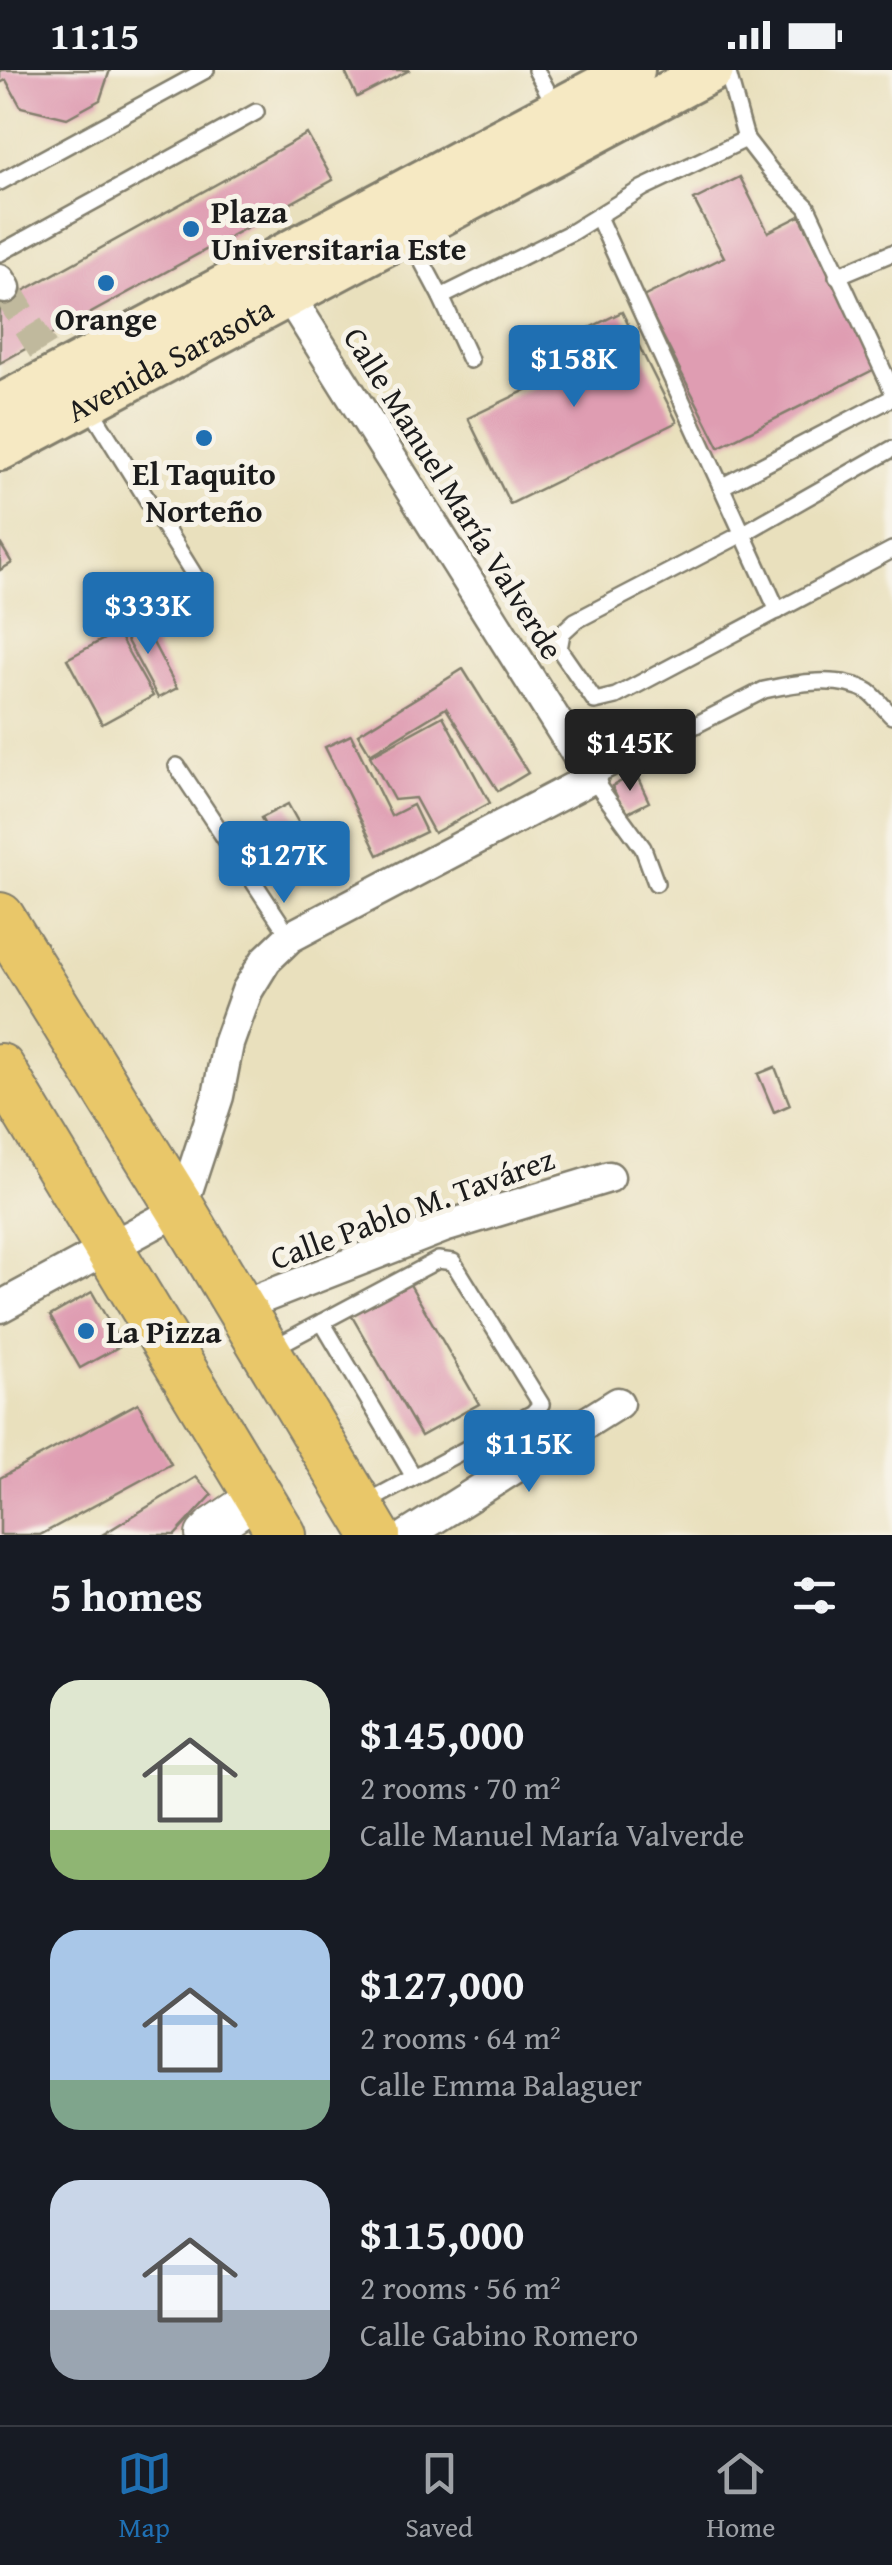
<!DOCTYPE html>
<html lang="en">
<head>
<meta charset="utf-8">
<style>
  :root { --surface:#171b24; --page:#242831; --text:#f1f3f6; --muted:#9ea1a6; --line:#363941; --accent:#1f6fb2 }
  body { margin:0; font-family:"Gentium Book Plus",serif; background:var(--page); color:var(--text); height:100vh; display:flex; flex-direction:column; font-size:38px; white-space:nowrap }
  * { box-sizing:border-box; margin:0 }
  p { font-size:32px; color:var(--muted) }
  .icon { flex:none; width:55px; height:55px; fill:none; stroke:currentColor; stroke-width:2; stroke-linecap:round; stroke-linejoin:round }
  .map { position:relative; height:1465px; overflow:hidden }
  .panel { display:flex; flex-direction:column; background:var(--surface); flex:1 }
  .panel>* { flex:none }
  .price { position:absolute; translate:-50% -85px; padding:0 22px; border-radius:10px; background:var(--accent); color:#fff; font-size:32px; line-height:65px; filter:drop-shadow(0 2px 5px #0008) }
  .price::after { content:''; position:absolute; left:50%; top:60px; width:30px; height:22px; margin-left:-15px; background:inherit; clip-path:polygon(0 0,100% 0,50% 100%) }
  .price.on { background:#222; color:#fff }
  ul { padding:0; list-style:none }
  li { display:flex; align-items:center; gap:30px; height:250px; padding:0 50px }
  li span { display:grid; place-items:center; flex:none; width:280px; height:200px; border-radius:30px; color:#555 }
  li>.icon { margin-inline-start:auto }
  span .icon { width:120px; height:120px; fill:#fffc; stroke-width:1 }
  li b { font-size:42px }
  h2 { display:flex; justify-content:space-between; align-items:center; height:120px; padding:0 50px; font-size:42px }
  .status { display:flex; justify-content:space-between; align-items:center; height:70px; padding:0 50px; background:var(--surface); direction:ltr }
  .status svg { height:28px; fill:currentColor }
  .menu { display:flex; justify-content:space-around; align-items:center; height:140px; border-top:2px solid var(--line); background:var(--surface); font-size:28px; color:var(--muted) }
  .menu a { display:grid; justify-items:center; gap:5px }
  .menu .on { color:var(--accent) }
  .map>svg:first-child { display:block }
  .building { fill:#df9db2 }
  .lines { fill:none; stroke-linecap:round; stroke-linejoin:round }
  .minor-tunnel { stroke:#c0b99d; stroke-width:30; stroke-dasharray:30 15; stroke-linecap:butt }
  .service-casing { stroke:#827e6c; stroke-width:20 }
  .minor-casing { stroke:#827e6c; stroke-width:35 }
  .tertiary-casing { stroke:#827e6c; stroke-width:42 }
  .secondary-casing { stroke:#827e6c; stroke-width:48 }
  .primary-casing { stroke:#827e6c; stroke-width:52 }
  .service { stroke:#fff; stroke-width:15 }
  .minor { stroke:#fff; stroke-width:30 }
  .tertiary { stroke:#fff; stroke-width:38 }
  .secondary { stroke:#f6e9c3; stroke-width:42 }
  .primary { stroke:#e9c769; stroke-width:48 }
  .poi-dot { fill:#1f6fb2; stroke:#f7f3e8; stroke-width:4 }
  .labels { text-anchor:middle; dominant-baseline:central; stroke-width:10; stroke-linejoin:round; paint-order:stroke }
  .poi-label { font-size:32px; font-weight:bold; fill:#1c1c1c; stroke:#f7f3e8; text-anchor:start }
  .street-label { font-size:32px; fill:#1c1c1c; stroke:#f7f3e8 }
</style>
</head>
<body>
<div class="status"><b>11:15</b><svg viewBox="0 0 49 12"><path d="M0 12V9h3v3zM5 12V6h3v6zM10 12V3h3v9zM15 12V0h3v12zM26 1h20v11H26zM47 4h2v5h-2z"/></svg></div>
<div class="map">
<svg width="892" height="1465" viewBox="0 0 892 1465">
  <rect width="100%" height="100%" fill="#f7f3e8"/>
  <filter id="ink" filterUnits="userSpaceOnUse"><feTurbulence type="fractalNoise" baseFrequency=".01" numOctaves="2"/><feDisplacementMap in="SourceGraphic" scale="20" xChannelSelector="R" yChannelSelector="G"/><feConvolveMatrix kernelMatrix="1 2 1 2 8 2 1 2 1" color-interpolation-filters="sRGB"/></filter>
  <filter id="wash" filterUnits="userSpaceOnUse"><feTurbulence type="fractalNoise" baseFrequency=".0048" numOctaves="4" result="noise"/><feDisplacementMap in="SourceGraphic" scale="40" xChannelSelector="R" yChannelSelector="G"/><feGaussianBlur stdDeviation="2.25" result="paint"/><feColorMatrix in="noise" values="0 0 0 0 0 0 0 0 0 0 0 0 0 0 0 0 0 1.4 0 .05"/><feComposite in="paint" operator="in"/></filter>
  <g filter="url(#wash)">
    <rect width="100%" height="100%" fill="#e9e0bd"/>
    <g id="blocks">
      <g class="building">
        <polygon points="0,0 110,0 100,30 67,48 21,37 6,10 0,13"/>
        <polygon points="344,0 410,0 357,27"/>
        <polygon points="307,64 333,110 0,293 0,234"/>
        <polygon points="740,107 768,162 800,146 877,298 719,377 643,227 724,187 694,130"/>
        <polygon points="622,242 677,352 510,434 468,348 545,311 532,286"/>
        <polygon points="0,473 12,493 0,500"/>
        <polygon points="139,546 177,618 158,628 119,556"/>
        <polygon points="117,562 153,626 102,654 67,589"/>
        <polygon points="463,599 528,703 498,721 446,638 370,684 358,664"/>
        <polygon points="443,646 490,733 434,763 415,728 394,730 370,686"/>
        <polygon points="351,665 391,746 413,735 426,762 378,785 325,677"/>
        <polygon points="636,704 649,732 625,744 612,716"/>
        <polygon points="288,734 312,777 285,792 261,748"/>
        <polygon points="775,997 790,1035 774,1042 758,1004"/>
        <polygon points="408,1211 479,1334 421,1366 350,1243"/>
        <polygon points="92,1222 122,1275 80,1298 50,1246"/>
        <polygon points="138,1333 171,1394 40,1465 0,1465 0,1408"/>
        <polygon points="196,1407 212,1425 175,1465 102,1465"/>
      </g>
    </g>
  </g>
  <g filter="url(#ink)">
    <use href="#blocks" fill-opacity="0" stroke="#827e6c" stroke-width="2.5"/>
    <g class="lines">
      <polyline class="minor-tunnel" points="5,218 43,280"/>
      <defs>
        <g id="service">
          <polyline points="536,0 556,37"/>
          <polyline points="727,0 746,69"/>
          <polyline points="0,112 206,0"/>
          <polyline points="598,147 778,541"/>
          <polyline points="409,167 441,227 572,162 643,118 746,69 774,105 807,137 892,320"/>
          <polyline points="0,183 256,42"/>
          <polyline points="837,206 892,183"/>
          <polyline points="441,227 470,290"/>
          <polyline points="89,336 196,508"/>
          <polyline points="892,379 744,463 575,551 562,563 559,579 595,631 616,626 892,480"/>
          <polyline points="721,417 892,328"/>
          <polyline points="177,696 290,867"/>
          <path d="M 656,813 L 643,778 L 592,708 L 764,620 C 795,613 840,605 869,622 C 877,628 885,639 892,646"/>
          <polyline points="322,1252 414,1407"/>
          <polyline points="271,1279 438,1190 453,1192 541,1334 533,1343 362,1435"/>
        </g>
        <g id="minor">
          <polyline points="0,210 5,218"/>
          <polyline points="0,1237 181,1139 218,1026 228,974 247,921 266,890 290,867 592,708 289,226"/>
          <polyline points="239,1237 444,1157 609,1107"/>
          <polyline points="408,1465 618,1333"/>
        </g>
        <polyline id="tertiary" points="205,1465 214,1456 258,1426"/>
        <g id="secondary">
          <polyline points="0,336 633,0"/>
          <path id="s1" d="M 0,379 L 712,0"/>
        </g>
        <g id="primary">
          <polyline points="0,847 181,1139 376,1465"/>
          <polyline points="0,998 282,1465"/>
        </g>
      </defs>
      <use href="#service" class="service-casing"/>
      <use href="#minor" class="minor-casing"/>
      <use href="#tertiary" class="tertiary-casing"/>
      <use href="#secondary" class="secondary-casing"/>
      <use href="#primary" class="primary-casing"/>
      <use href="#service" class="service"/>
      <use href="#minor" class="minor"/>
      <use href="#tertiary" class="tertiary"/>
      <use href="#secondary" class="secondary"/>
      <use href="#primary" class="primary"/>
    </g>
  </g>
  <g class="poi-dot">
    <circle cx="191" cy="159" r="10"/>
    <circle cx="106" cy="213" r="10"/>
    <circle cx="204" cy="368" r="10"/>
    <circle cx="86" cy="1261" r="10"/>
  </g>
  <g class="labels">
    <g class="poi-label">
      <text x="211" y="141">Plaza<tspan x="211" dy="37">Universitaria Este</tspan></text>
      <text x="106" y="248" text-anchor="middle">Orange</text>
      <text x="204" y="403" text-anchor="middle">El Taquito<tspan x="204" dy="37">Norteño</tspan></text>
      <text x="106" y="1261">La Pizza</text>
    </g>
    <g class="street-label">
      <text stroke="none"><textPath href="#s1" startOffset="192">Avenida Sarasota</textPath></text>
      <text transform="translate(454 423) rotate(58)">Calle Manuel María Valverde</text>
      <text transform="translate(412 1138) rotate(-20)">Calle Pablo M. Tavárez</text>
    </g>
  </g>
</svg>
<b class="price" style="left:574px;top:340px">$158K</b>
<b class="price" style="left:148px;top:587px">$333K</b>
<b class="price on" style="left:630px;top:724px">$145K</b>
<b class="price" style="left:284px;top:836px">$127K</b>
<b class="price" style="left:529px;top:1425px">$115K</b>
</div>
<section class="panel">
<h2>5 homes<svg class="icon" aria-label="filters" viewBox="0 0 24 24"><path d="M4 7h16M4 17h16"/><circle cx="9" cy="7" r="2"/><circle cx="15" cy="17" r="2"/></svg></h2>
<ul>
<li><span style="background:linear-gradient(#dfe7d0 75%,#8fb573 0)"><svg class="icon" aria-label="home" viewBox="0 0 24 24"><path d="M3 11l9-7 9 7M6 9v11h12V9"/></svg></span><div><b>$145,000</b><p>2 rooms · 70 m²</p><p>Calle Manuel María Valverde</p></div></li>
<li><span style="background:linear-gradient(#a9c7e8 75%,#7fa58c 0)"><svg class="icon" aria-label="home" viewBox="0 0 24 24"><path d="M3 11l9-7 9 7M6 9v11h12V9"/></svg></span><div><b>$127,000</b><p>2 rooms · 64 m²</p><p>Calle Emma Balaguer</p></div></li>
<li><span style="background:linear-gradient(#c9d6e8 65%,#9aa5b1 0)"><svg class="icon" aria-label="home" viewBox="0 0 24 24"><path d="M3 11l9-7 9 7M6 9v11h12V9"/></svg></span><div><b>$115,000</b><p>2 rooms · 56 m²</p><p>Calle Gabino Romero</p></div></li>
</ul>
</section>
<nav class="menu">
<a class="on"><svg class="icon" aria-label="map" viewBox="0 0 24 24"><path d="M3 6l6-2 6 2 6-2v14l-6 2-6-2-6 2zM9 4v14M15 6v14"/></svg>Map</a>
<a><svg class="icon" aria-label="saved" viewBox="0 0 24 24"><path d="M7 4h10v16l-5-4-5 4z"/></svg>Saved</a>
<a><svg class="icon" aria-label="home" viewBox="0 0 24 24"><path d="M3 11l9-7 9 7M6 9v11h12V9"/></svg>Home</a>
</nav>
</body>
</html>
